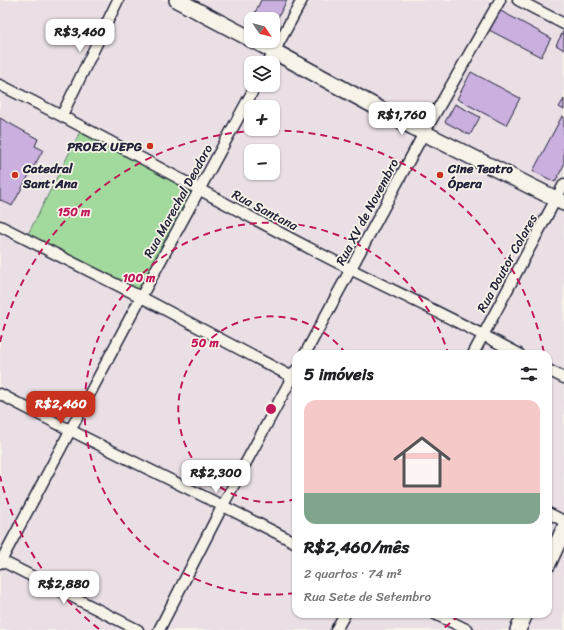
<!DOCTYPE html>
<html lang="pt">
<head>
<meta charset="utf-8">
<style>
  :root { --surface:#fff; --page:#f6f6f6; --text:#202124; --muted:#757577; --accent:#c8321e }
  body { margin:0; font-family:Sriracha,sans-serif; background:var(--page); color:var(--text); height:100vh; display:flex; flex-direction:column; font-size:15px; white-space:nowrap }
  * { box-sizing:border-box; margin:0 }
  p { font-size:13px; color:var(--muted) }
  .icon { flex:none; width:22px; height:22px; fill:none; stroke:currentColor; stroke-width:2; stroke-linecap:round; stroke-linejoin:round }
  .map { position:relative; flex:1; overflow:hidden }
  .details { position:absolute; left:292px; top:350px; width:260px; height:268px; display:flex; flex-direction:column; background:var(--surface); border-radius:12px; box-shadow:0 1px 3px #0004 }
  .details>* { flex:none }
  .needle { width:26px; rotate:125deg }
  .buttons { position:absolute; left:244px; top:12px; display:grid; gap:8px }
  .buttons a { display:grid; place-items:center; width:36px; height:36px; border-radius:8px; background:var(--surface); box-shadow:0 1px 3px #0004; font-size:20px }
  .price { position:absolute; translate:-50% -34px; padding:0 9px; border-radius:8px; background:#fff; color:#222; font-size:13px; line-height:26px; filter:drop-shadow(0 1px 2px #0008) }
  .price::after { content:''; position:absolute; left:50%; top:24px; width:12px; height:9px; margin-left:-6px; background:inherit; clip-path:polygon(0 0,100% 0,50% 100%) }
  .price.selected { background:var(--accent); color:#fff }
  ul { padding:0; list-style:none }
  li { display:grid; align-content:center; gap:8px; height:212px; padding:0 12px }
  li span { display:grid; place-items:center; height:124px; border-radius:12px; color:#555 }
  li>.icon { margin-inline-start:auto }
  span .icon { width:72px; height:72px; fill:#fffc; stroke-width:1 }
  li b { font-size:17px }
  h2 { display:flex; justify-content:space-between; align-items:center; height:48px; padding:0 12px; font-size:17px }
  .map>svg:first-child { display:block }
  .built { fill:#e9dfe5; fill-rule:evenodd }
  .green { fill:#a2d99d; stroke:#627e6c }
  .building { fill:#c9b0de; stroke:#22223b }
  .lines { fill:none; stroke-linecap:round; stroke-linejoin:round }
  .minor-casing { stroke:#22223b; stroke-width:13 }
  .secondary-casing { stroke:#22223b; stroke-width:18 }
  .minor { stroke:#f7f3e8; stroke-width:10 }
  .secondary { stroke:#f7f3e8; stroke-width:15 }
  .ring { fill:none; stroke:#c2185b; stroke-width:2; stroke-dasharray:7 5 }
  .poi-dot { fill:#c8321e; stroke:#f7f3e8; stroke-width:1.5 }
  .labels { text-anchor:middle; dominant-baseline:central; stroke-width:3.5; stroke-linejoin:round; paint-order:stroke }
  .poi-label { font-size:13px; font-weight:bold; fill:#22223b; stroke:#f7f3e8; text-anchor:start }
  .street-label { font-size:13px; fill:#22223b; stroke:#f7f3e8 }
  .centre { fill:#c2185b; stroke:#f7f3e8; stroke-width:2 }
  .ring-label { font-size:12px; text-anchor:middle; font-weight:bold; fill:#c2185b; stroke:#f7f3e8; stroke-width:3.5; stroke-linejoin:round; paint-order:stroke }
</style>
</head>
<body>
<div class="map">
<svg width="564" height="630" viewBox="0 0 564 630">
  <rect width="100%" height="100%" fill="#f7f3e8"/>
  <filter id="ink" filterUnits="userSpaceOnUse"><feTurbulence type="fractalNoise" baseFrequency=".025" numOctaves="2"/><feDisplacementMap in="SourceGraphic" scale="8" xChannelSelector="R" yChannelSelector="G"/><feConvolveMatrix kernelMatrix="1 2 1 2 8 2 1 2 1" color-interpolation-filters="sRGB"/></filter>
  <g filter="url(#ink)">
    <path class="built" d="M 0,0 L 564,0 L 564,630 L 0,630 ZM 251,19 L 273,19 L 273,41 L 251,41 ZM 251,63 L 273,63 L 273,85 L 251,85 ZM 251,107 L 273,107 L 273,129 L 251,129 ZM 251,151 L 273,151 L 273,173 L 251,173 ZM 296,354 L 548,354 L 548,614 L 296,614 Z"/>
    <polygon class="green" points="81,130 195,193 139,292 27,236"/>
    <g class="building">
      <polygon points="261,0 287,0 273,27 273,19 252,19"/>
      <polygon points="499,10 551,38 541,57 489,30"/>
      <polygon points="564,30 564,50 556,45"/>
      <polygon points="471,72 520,98 506,125 457,99"/>
      <polygon points="564,99 564,110 559,107"/>
      <polygon points="455,104 480,117 470,135 445,122"/>
      <polygon points="562,116 564,117 564,165 555,182 533,171"/>
      <polygon points="0,118 38,139 35,146 43,150 12,206 1,200 0,201"/>
    </g>
    <g class="lines">
      <defs>
        <g id="minor">
          <polyline points="518,0 564,24"/>
          <polyline points="268,63 302,0"/>
          <path d="M 0,85 C 105,136 207,195 311,249 C 380,285 451,317 519,354"/>
          <polyline points="62,115 118,0"/>
          <polyline points="0,226 141,297 296,379"/>
          <polyline points="305,354 424,133 500,0"/>
          <polyline points="473,354 564,184"/>
          <polyline points="548,370 564,378"/>
          <path d="M 0,394 C 98,446 198,492 296,543"/>
          <polyline points="548,513 564,521"/>
          <polyline points="0,560 138,630"/>
          <polyline points="0,563 141,297 256,85"/>
          <polyline points="435,614 468,630"/>
          <polyline points="159,630 223,505 296,370"/>
          <polyline points="336,630 345,614"/>
        </g>
        <g id="secondary">
          <polyline points="177,0 251,39"/>
          <polyline points="255,41 424,133 564,203"/>
          <polyline points="548,564 564,529"/>
          <polyline points="518,630 525,614"/>
        </g>
      </defs>
      <use href="#minor" class="minor-casing"/>
      <use href="#secondary" class="secondary-casing"/>
      <use href="#minor" class="minor"/>
      <use href="#secondary" class="secondary"/>
    </g>
  </g>
  <g class="ring">
    <path d="M296 499A93 93 0 1 1 346 354"/>
    <path d="M295 593A186 186 0 1 1 448 353"/>
    <path d="M459 615A279 279 0 0 1 443 629M99 629A279 279 0 0 1 0 476M0 342A279 279 0 0 1 544 353M548 377A279 279 0 0 1 548 441"/>
  </g>
  <g class="poi-dot">
    <circle cx="150" cy="146" r="4"/>
    <circle cx="15" cy="175" r="4"/>
    <circle cx="440" cy="175" r="4"/>
  </g>
  <g class="labels">
    <g class="poi-label">
      <text x="142" y="146" text-anchor="end">PROEX UEPG</text>
      <text x="23" y="168">Catedral<tspan x="23" dy="15">Sant'Ana</tspan></text>
      <text x="448" y="168">Cine Teatro<tspan x="448" dy="15">Ópera</tspan></text>
    </g>
    <g class="street-label">
      <text transform="translate(178 201) rotate(-61)">Rua Marechal Deodoro</text>
      <text transform="translate(265 210) rotate(28)">Rua Santana</text>
      <text transform="translate(367 212) rotate(-62)">Rua XV de Novembro</text>
      <text transform="translate(507 263) rotate(-61)">Rua Doutor Colares</text>
    </g>
  </g>
  <circle cx="271" cy="409" r="6" class="centre"/>
  <g class="ring-label">
    <text x="74" y="216">150 m</text>
    <text x="139" y="282">100 m</text>
    <text x="205" y="347">50 m</text>
  </g>
</svg>
<div class="buttons">
<a><svg class="needle" viewBox="-14 -14 28 28"><path d="M0-13l5 13h-10z" fill="#e53935"/><path d="M0 13l5-13h-10z" fill="#757577"/></svg></a>
<a><svg class="icon" aria-label="layers" viewBox="0 0 24 24"><path d="M12 4l9 5-9 5-9-5zM3 14l9 5 9-5"/></svg></a>
<a>+</a>
<a>−</a>
</div>
<b class="price" style="left:80px;top:53px">R$3,460</b>
<b class="price" style="left:402px;top:136px">R$1,760</b>
<b class="price selected" style="left:61px;top:425px">R$2,460</b>
<b class="price" style="left:216px;top:494px">R$2,300</b>
<b class="price" style="left:64px;top:605px">R$2,880</b>
<section class="details">
<h2>5 imóveis<svg class="icon" aria-label="filters" viewBox="0 0 24 24"><path d="M4 7h16M4 17h16"/><circle cx="9" cy="7" r="2"/><circle cx="15" cy="17" r="2"/></svg></h2>
<ul>
<li><span style="background:linear-gradient(#f6c9c9 75%,#7fa58c 0)"><svg class="icon" aria-label="home" viewBox="0 0 24 24"><path d="M3 11l9-7 9 7M6 9v11h12V9"/></svg></span><div><b>R$2,460/mês</b><p>2 quartos · 74 m²</p><p>Rua Sete de Setembro</p></div></li>
</ul>
</section>
</div>
</body>
</html>
